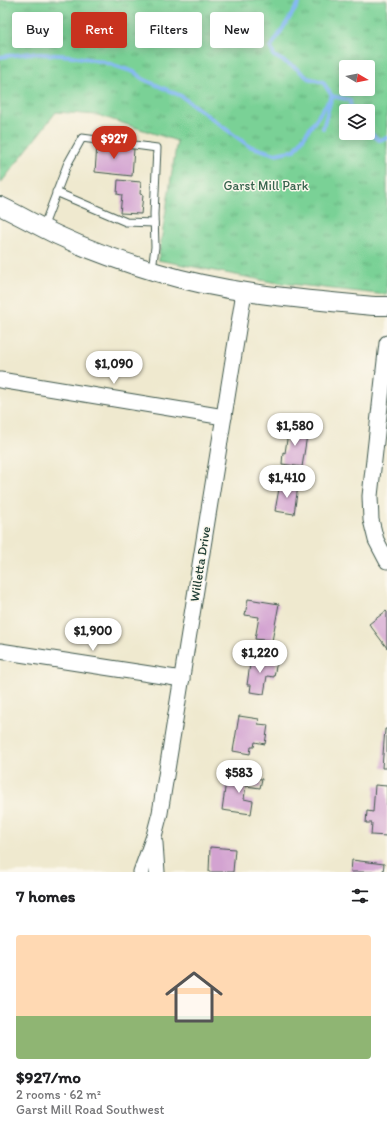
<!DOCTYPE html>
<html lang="en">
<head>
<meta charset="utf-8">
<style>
  :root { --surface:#fff; --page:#f2f2f2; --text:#202124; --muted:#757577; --line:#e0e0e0; --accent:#c8321e }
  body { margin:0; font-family:Itim,sans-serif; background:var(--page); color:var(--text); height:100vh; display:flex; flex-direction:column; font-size:15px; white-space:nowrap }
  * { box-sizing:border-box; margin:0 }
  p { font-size:13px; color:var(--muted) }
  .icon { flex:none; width:22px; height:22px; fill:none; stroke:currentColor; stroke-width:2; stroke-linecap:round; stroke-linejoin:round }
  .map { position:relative; height:872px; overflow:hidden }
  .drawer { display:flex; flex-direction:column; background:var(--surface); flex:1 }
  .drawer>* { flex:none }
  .guide { position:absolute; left:12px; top:12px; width:363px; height:36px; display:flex; gap:8px }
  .needle { width:26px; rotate:99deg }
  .tools { position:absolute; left:339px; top:60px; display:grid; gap:8px }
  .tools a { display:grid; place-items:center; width:36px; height:36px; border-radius:4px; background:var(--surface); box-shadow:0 2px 10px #0003; font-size:20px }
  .price { position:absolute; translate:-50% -34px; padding:0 9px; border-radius:14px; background:#fff; color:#222; font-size:13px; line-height:26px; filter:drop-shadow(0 1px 2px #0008) }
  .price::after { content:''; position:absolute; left:50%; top:24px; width:12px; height:9px; margin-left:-6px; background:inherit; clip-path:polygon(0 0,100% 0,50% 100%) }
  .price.active { background:var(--accent); color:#fff }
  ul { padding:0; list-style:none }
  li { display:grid; align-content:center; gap:8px; height:212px; padding:0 16px }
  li+li { border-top:1px solid var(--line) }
  li span { display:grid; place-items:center; height:124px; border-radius:4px; color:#555 }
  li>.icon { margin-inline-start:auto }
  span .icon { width:72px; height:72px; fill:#fffc; stroke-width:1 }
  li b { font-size:17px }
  h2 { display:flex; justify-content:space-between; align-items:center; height:48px; padding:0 16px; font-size:17px }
  .chip { padding:0 14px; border-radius:4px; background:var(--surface); box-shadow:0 2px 10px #0003; font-size:14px; line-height:36px }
  .chip.active { background:var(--accent); color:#fff }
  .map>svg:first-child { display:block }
  .park { fill:url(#park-tufts); stroke:#4c8765; fill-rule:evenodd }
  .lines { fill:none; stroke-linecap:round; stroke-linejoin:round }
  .stream { stroke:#86b9f3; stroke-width:4 }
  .building { fill:#d3a3d1 }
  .service-casing { stroke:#3e574b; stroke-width:9 }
  .minor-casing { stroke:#3e574b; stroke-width:17 }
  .tertiary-casing { stroke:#3e574b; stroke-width:20 }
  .service { stroke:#fff; stroke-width:7 }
  .minor { stroke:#fff; stroke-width:15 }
  .tertiary { stroke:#fff; stroke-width:18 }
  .labels { text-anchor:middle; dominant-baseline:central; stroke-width:3; stroke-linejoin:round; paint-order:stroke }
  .park-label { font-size:13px; fill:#36624c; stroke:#fbf7ec }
  .street-label { font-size:13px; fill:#1f3d34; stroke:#fbf7ec }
</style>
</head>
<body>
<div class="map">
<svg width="387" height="872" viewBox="0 0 387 872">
  <defs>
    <pattern id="park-tufts" width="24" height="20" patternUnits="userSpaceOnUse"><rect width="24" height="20" fill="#7ad196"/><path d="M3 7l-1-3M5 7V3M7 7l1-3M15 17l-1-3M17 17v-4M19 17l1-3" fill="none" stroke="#63ab7b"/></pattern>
  </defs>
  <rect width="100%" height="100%" fill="#fbf7ec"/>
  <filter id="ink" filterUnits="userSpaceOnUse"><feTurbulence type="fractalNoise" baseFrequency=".025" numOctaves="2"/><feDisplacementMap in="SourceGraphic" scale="8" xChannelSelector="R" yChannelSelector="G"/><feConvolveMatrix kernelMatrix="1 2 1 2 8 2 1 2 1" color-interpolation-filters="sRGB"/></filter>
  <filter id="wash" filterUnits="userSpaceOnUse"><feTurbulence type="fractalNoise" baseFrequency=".012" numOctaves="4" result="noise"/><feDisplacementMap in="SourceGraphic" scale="16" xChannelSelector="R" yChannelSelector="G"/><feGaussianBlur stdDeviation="0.9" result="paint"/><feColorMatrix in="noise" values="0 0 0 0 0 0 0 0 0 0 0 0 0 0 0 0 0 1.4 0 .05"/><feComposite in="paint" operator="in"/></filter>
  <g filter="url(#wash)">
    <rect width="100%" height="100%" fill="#efe9cf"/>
    <path class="park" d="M 0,0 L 387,0 L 387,295 L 272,282 L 158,260 L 177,141 L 98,115 L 56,112 L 0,184 ZM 346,67 L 368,67 L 368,89 L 346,89 ZM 346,111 L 368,111 L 368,133 L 346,133 Z"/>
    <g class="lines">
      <g class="stream">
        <polyline points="0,57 30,53 72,56 104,62 134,72 143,79 181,96 249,146 275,154 295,150 332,96 323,82 308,78 296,68 274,56 271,47 301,0"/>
        <polyline points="323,128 332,96 350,100 351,111"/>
        <polyline points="368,131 379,140 387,138"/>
      </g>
    </g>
    <g id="blocks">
      <g class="building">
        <polygon points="97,145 134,149 132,176 95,172"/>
        <polygon points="118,180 141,182 140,194 143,195 141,214 120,213 122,195 117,194"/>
        <polygon points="289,426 308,429 302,467 282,464 283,452 285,453"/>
        <polygon points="280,483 298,486 294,514 275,511"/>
        <polygon points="248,599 279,604 272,641 255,639 259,617 245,615"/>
        <polygon points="386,611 387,612 387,648 369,624"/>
        <polygon points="251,657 277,661 274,677 267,676 264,694 250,692 251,685 247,685"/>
        <polygon points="239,716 259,719 258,724 268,725 265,744 255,742 254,747 251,747 250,754 233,751"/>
        <polygon points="385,729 387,729 387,768 382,768"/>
        <polygon points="227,774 262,779 260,788 246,786 244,799 253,801 251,814 222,810"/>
        <polygon points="375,785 387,786 387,836 371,835 372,823 366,823 367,811 373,812"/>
        <polygon points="210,847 235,849 233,872 209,872"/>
        <polygon points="352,860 384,864 383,872 351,872"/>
      </g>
    </g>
  </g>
  <g filter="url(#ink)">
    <use href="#blocks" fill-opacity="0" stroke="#3e574b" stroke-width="1"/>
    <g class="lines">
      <defs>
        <g id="service">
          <polyline points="56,192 126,222 154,223"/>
          <polyline points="43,228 67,165 82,138 157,148 154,214 155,247 152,270"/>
        </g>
        <g id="minor">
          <polyline points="387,343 370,496 371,520 376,540 387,561"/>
          <polyline points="0,380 224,417"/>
          <polyline points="0,651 182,679"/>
          <polyline points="155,843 157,872"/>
          <polyline points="141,872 154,836 160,813 244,292"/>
        </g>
        <path id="tertiary" d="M 0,206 C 19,215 38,226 57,235 C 89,250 123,262 156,272 C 228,294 301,299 375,306 L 387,306"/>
      </defs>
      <use href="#service" class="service-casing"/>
      <use href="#minor" class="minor-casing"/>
      <use href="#tertiary" class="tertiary-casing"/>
      <use href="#service" class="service"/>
      <use href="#minor" class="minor"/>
      <use href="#tertiary" class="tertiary"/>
    </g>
  </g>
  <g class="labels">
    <g class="park-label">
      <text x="266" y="185">Garst Mill Park</text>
    </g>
    <g class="street-label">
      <text transform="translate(200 564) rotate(-81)">Willetta Drive</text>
    </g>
  </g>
</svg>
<div class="tools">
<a><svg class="needle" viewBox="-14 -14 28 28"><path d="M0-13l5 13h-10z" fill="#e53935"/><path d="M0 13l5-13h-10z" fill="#757577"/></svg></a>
<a><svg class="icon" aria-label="layers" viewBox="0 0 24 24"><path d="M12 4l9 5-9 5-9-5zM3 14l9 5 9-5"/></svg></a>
</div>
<b class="price active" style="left:114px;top:160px">$927</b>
<b class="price" style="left:114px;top:385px">$1,090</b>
<b class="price" style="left:295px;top:447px">$1,580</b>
<b class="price" style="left:287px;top:499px">$1,410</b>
<b class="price" style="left:93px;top:652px">$1,900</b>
<b class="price" style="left:260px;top:674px">$1,220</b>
<b class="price" style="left:239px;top:794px">$583</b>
<div class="guide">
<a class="chip">Buy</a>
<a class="chip active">Rent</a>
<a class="chip">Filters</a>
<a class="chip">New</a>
</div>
</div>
<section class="drawer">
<h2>7 homes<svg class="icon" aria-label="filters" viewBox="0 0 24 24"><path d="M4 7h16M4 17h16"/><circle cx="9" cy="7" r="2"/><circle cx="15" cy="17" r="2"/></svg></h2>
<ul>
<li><span style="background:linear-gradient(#ffd9b3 65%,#8fb573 0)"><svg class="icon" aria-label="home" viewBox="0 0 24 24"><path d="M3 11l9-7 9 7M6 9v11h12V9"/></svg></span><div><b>$927/mo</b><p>2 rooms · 62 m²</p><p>Garst Mill Road Southwest</p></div></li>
</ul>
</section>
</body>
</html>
